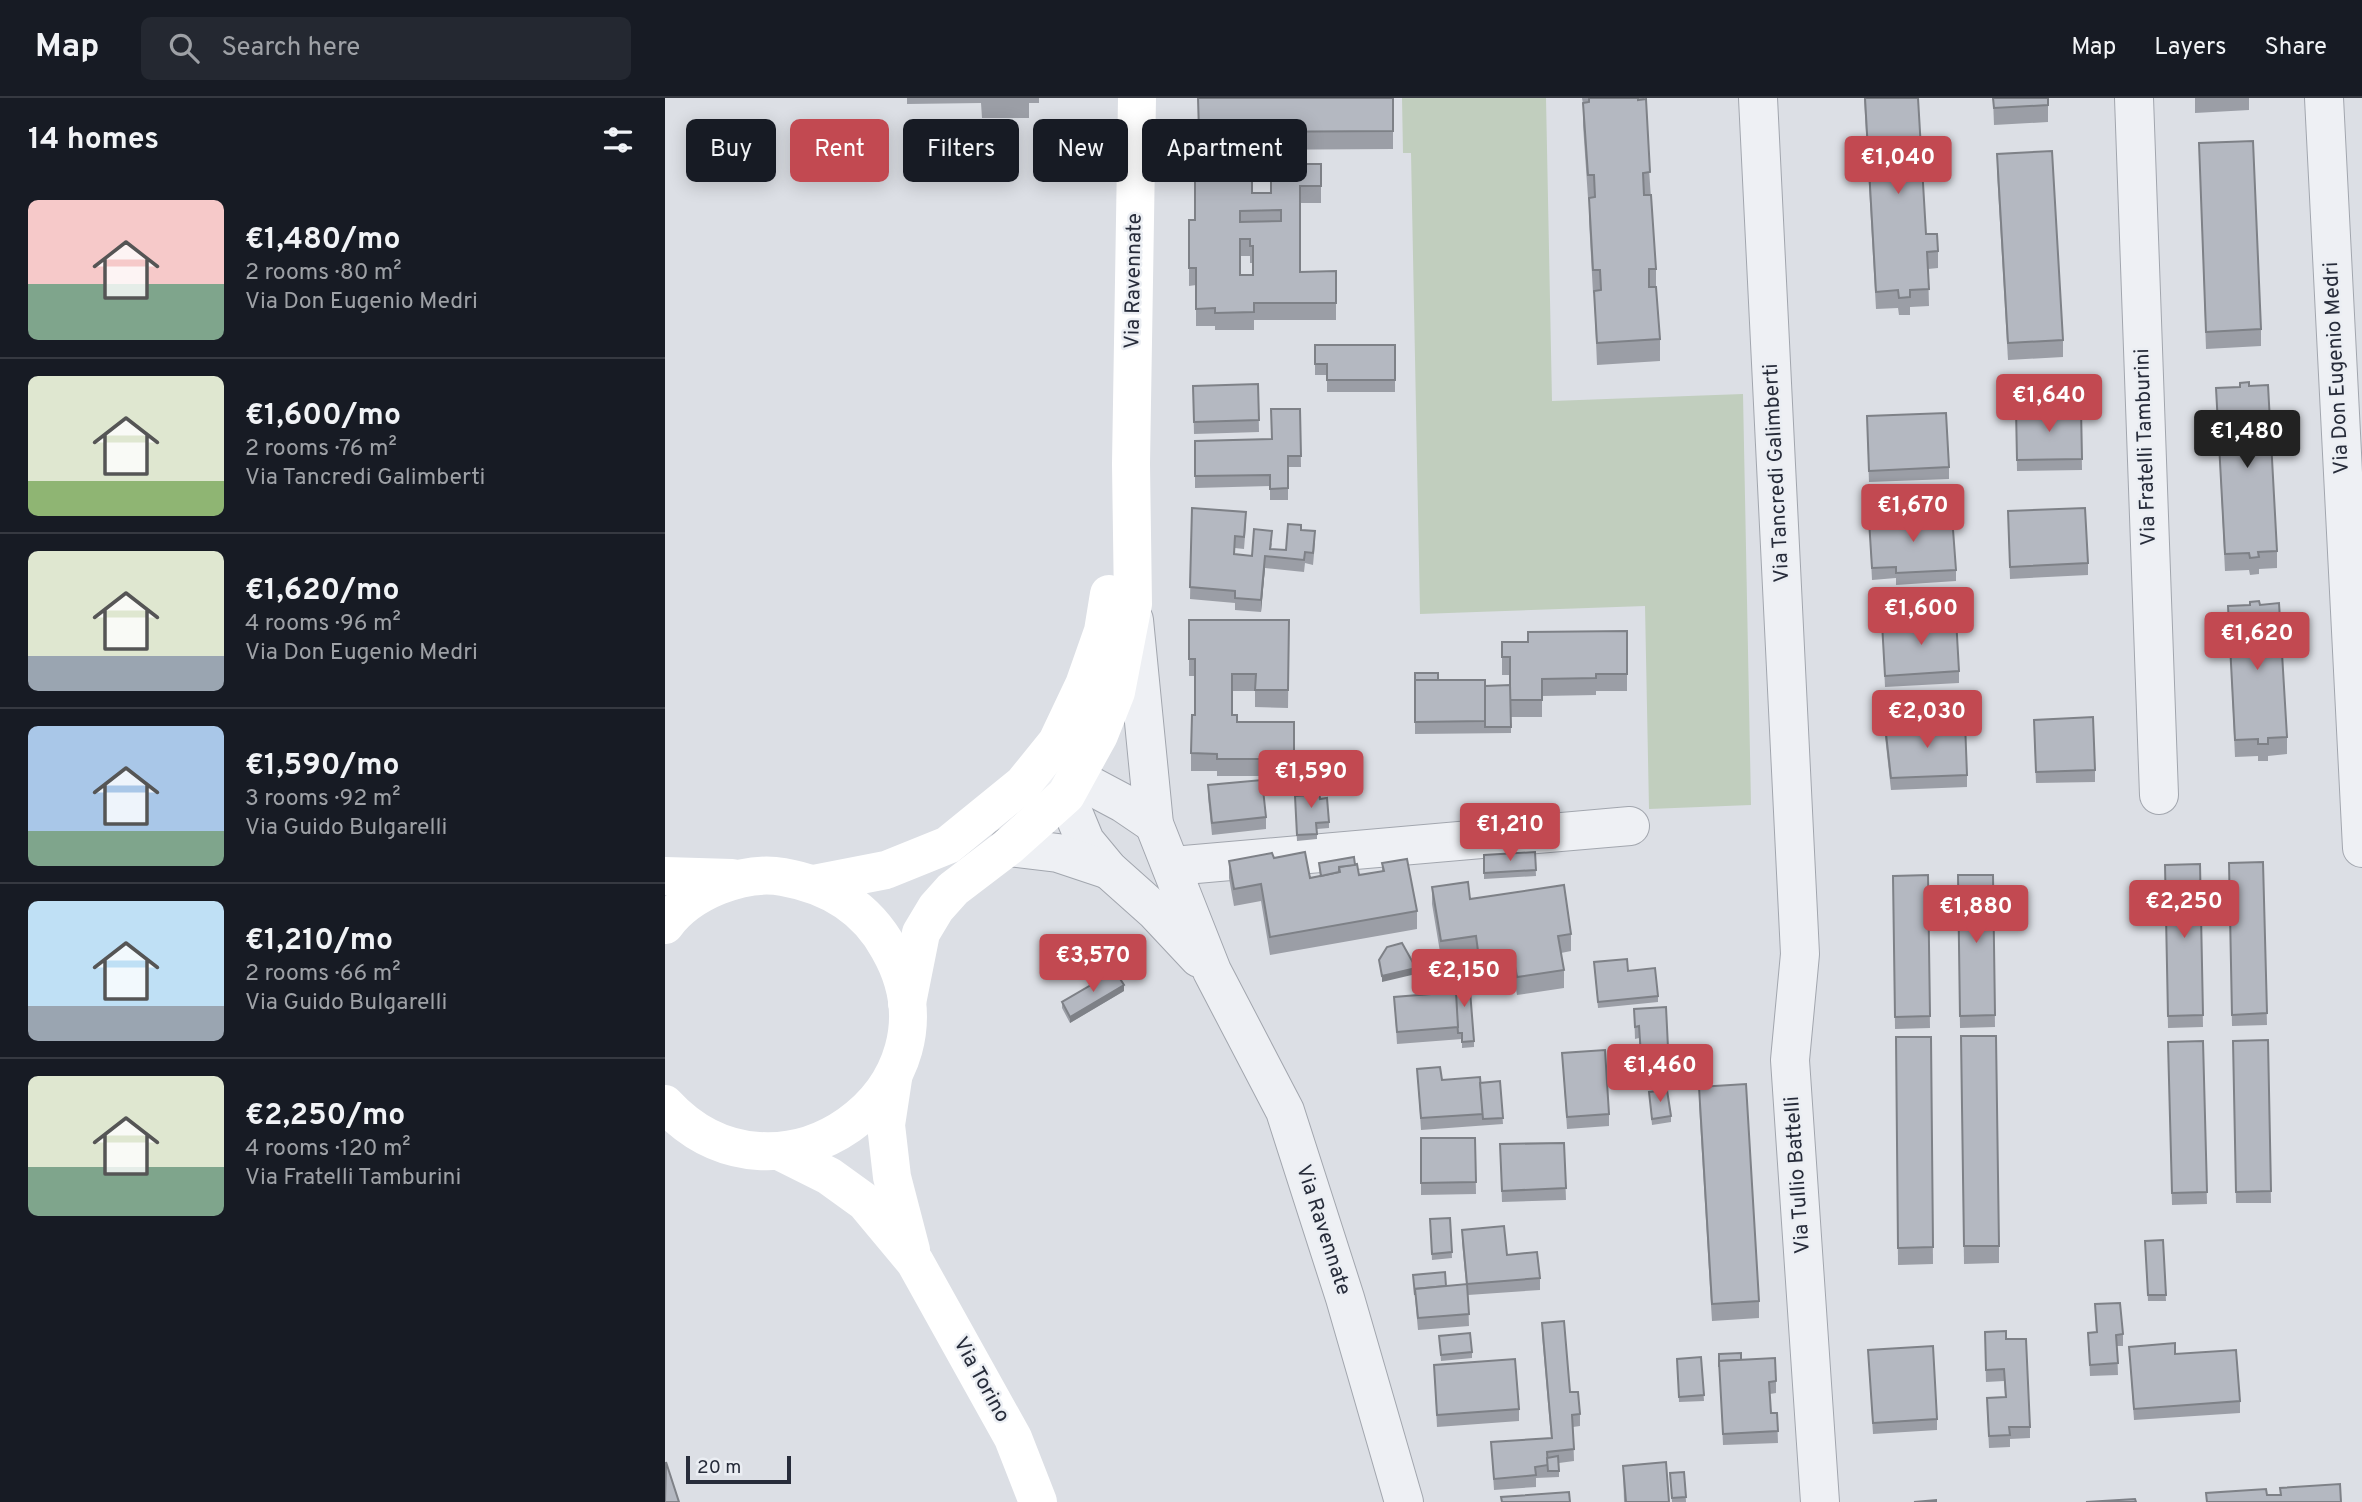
<!DOCTYPE html>
<html lang="en">
<head>
<meta charset="utf-8">
<style>
  :root { --surface:#171b24; --page:#242831; --text:#f1f3f6; --muted:#9ea1a6; --line:#363941; --accent:#c24951 }
  body { margin:0; font-family:Overpass,sans-serif; background:var(--page); color:var(--text); height:100vh; display:flex; flex-direction:column; font-size:26px; white-space:nowrap }
  * { box-sizing:border-box; margin:0 }
  p { font-size:23px; color:var(--muted) }
  .icon { flex:none; width:38px; height:38px; fill:none; stroke:currentColor; stroke-width:2; stroke-linecap:round; stroke-linejoin:round }
  .map { position:relative; flex:1; overflow:hidden }
  .panel { display:flex; flex-direction:column; background:var(--surface); width:665px }
  .panel>* { flex:none }
  .top-card { position:absolute; left:21px; top:21px; width:665px; height:63px; display:flex; gap:14px }
  .scale { position:absolute; left:21px; bottom:18px; width:105px; box-sizing:border-box; padding-left:7px; border:4px solid #272c3a; border-top:0; font-size:19px; line-height:24px; white-space:nowrap; color:#272c3a; -webkit-text-stroke:5px #ebeef3; paint-order:stroke }
  .price { position:absolute; translate:-50% -60px; padding:0 16px; border-radius:7px; background:var(--accent); color:#fff; font-size:23px; line-height:46px; filter:drop-shadow(0 2px 4px #0008) }
  .price::after { content:''; position:absolute; left:50%; top:42px; width:21px; height:16px; margin-left:-10px; background:inherit; clip-path:polygon(0 0,100% 0,50% 100%) }
  .price.on { background:#222; color:#fff }
  ul { padding:0; list-style:none }
  li { display:flex; align-items:center; gap:21px; height:175px; padding:0 28px }
  li+li { border-top:2px solid var(--line) }
  li span { display:grid; place-items:center; flex:none; width:196px; height:140px; border-radius:10px; color:#555 }
  li>.icon { margin-inline-start:auto }
  span .icon { width:84px; height:84px; fill:#fffc; stroke-width:1 }
  li b { font-size:30px }
  h2 { display:flex; justify-content:space-between; align-items:center; height:84px; padding:0 28px; font-size:30px }
  .tag { padding:0 24px; border-radius:10px; background:var(--surface); box-shadow:0 4px 18px #0003; font-size:24px; line-height:63px }
  .tag.on { background:var(--accent); color:#fff }
  header { display:flex; align-items:center; gap:42px; box-sizing:border-box; height:98px; padding:0 35px; background:var(--surface); border-bottom:2px solid var(--line) }
  header strong { font-size:33px }
  nav { display:flex; gap:38px; margin-inline-start:auto; font-size:24px }
  .search { width:490px; height:63px; background:var(--page); display:flex; align-items:center; gap:18px; box-sizing:border-box; padding:0 24px; border-radius:10px; color:var(--muted); font-size:26px }
  main { display:flex; flex:1; min-height:0 }
  .map>svg:first-child { display:block }
  .green { fill:#c1cebe }
  .lines { fill:none; stroke-linecap:round; stroke-linejoin:round }
  .street-casing { stroke:#a2a6ae; stroke-width:40 }
  .street { stroke:#eef0f4; stroke-width:38 }
  .secondary { stroke:#fff; stroke-width:38 }
  .wall { fill:#9b9ea6; fill-rule:evenodd }
  .shaded-wall { fill:#7e8187 }
  .building { fill:#b4b8c1; stroke:#7e8187; stroke-width:2; fill-rule:evenodd }
  .labels { text-anchor:middle; dominant-baseline:central; stroke-width:5; stroke-linejoin:round; paint-order:stroke }
  .street-label { font-size:21px; fill:#272c3a; stroke:#ebeef3 }
</style>
</head>
<body>
<header>
<strong>Map</strong>
<div class="search"><svg class="icon" aria-label="search" viewBox="0 0 24 24"><circle cx="10" cy="10" r="6"/><path d="M15 15l6 6"/></svg>Search here</div>
<nav><a>Map</a><a>Layers</a><a>Share</a></nav>
</header>
<main>
<section class="panel">
<h2>14 homes<svg class="icon" aria-label="filters" viewBox="0 0 24 24"><path d="M4 7h16M4 17h16"/><circle cx="9" cy="7" r="2"/><circle cx="15" cy="17" r="2"/></svg></h2>
<ul>
<li><span style="background:linear-gradient(#f6c9c9 60%,#7fa58c 0)"><svg class="icon" aria-label="home" viewBox="0 0 24 24"><path d="M3 11l9-7 9 7M6 9v11h12V9"/></svg></span><div><b>€1,480/mo</b><p>2 rooms · 80 m²</p><p>Via Don Eugenio Medri</p></div></li>
<li><span style="background:linear-gradient(#dfe7d0 75%,#8fb573 0)"><svg class="icon" aria-label="home" viewBox="0 0 24 24"><path d="M3 11l9-7 9 7M6 9v11h12V9"/></svg></span><div><b>€1,600/mo</b><p>2 rooms · 76 m²</p><p>Via Tancredi Galimberti</p></div></li>
<li><span style="background:linear-gradient(#dfe7d0 75%,#9aa5b1 0)"><svg class="icon" aria-label="home" viewBox="0 0 24 24"><path d="M3 11l9-7 9 7M6 9v11h12V9"/></svg></span><div><b>€1,620/mo</b><p>4 rooms · 96 m²</p><p>Via Don Eugenio Medri</p></div></li>
<li><span style="background:linear-gradient(#a9c7e8 75%,#7fa58c 0)"><svg class="icon" aria-label="home" viewBox="0 0 24 24"><path d="M3 11l9-7 9 7M6 9v11h12V9"/></svg></span><div><b>€1,590/mo</b><p>3 rooms · 92 m²</p><p>Via Guido Bulgarelli</p></div></li>
<li><span style="background:linear-gradient(#bfe0f5 75%,#9aa5b1 0)"><svg class="icon" aria-label="home" viewBox="0 0 24 24"><path d="M3 11l9-7 9 7M6 9v11h12V9"/></svg></span><div><b>€1,210/mo</b><p>2 rooms · 66 m²</p><p>Via Guido Bulgarelli</p></div></li>
<li><span style="background:linear-gradient(#dfe7d0 65%,#7fa58c 0)"><svg class="icon" aria-label="home" viewBox="0 0 24 24"><path d="M3 11l9-7 9 7M6 9v11h12V9"/></svg></span><div><b>€2,250/mo</b><p>4 rooms · 120 m²</p><p>Via Fratelli Tamburini</p></div></li>
</ul>
</section>
<div class="map">
<svg width="1697" height="1404" viewBox="0 0 1697 1404">
  <rect width="100%" height="100%" fill="#dcdfe5"/>
  <polygon class="green" points="737,0 881,0 887,303 1078,296 1086,707 984,711 980,508 755,516 746,55 738,55"/>
  <g class="lines">
    <defs>
      <g id="street">
        <polyline points="1093,0 1135,856 1125,962 1155,1404"/>
        <polyline points="1469,0 1494,697"/>
        <polyline points="1659,0 1697,750"/>
        <polyline points="469,522 489,726 547,873 620,1013 680,1200 739,1404"/>
        <polyline points="396,667 401,697 420,743 444,772 490,813 534,860"/>
        <polyline points="378,684 411,680 458,705 489,726"/>
        <polyline points="343,749 393,755 444,772"/>
        <polyline points="508,768 965,728"/>
      </g>
    </defs>
    <use href="#street" class="street-casing"/>
    <use href="#street" class="street"/>
    <g class="secondary">
      <polyline points="0,778 67,780"/>
      <polyline points="149,786 221,772 283,747 358,686 392,644 419,587 438,533 444,496"/>
      <path d="M 0,827 C 24,794 78,772 118,779 C 164,787 202,810 224,851 C 304,991 112,1128 0,1006"/>
      <polyline points="242,905 256,835 271,810 288,791 343,749 401,697 434,637 451,594 468,506 466,366 472,0"/>
      <polyline points="228,981 221,1027 227,1079 246,1152"/>
      <polyline points="116,1054 164,1078 200,1104 250,1164 348,1340 373,1404"/>
    </g>
  </g>
  <g class="wall">
    <polygon points="242,0 374,0 374,5 364,5 364,20 317,20 316,5 242,6"/>
    <polygon points="533,0 728,0 728,51 534,52"/>
    <polygon points="917,0 979,0 991,171 991,189 995,241 995,263 932,267 929,195 928,195 924,122 924,100 927,100 923,100 918,27 918,6"/>
    <polygon points="1199,0 1253,0 1261,136 1273,153 1273,170 1263,171 1264,208 1245,209 1245,217 1234,217 1233,210 1211,211"/>
    <polygon points="1328,0 1383,0 1383,24 1329,27"/>
    <polygon points="1530,0 1584,0 1584,12 1530,15"/>
    <polygon points="1534,45 1596,231 1596,248 1541,251"/>
    <polygon points="1332,56 1398,242 1398,259 1343,262 1332,74"/>
    <path d="M 656,66 L 656,105 L 635,105 L 635,174 L 671,173 L 671,222 L 589,222 L 589,232 L 550,232 L 550,228 L 531,228 L 531,187 L 524,188 L 524,122 L 530,122 L 587,95 L 606,95 ZM 575,158 L 585,158 L 585,165 L 588,165 L 588,177 L 575,177 Z"/>
    <polygon points="650,247 730,247 730,294 662,294 662,277 650,277"/>
    <polygon points="593,286 594,334 529,336 528,288"/>
    <polygon points="1551,290 1612,453 1612,470 1594,471 1594,476 1585,477 1584,472 1560,473"/>
    <polygon points="1416,310 1417,372 1352,373 1351,311"/>
    <polygon points="635,311 636,369 623,369 623,402 605,402 605,388 530,390 530,343 607,341"/>
    <polygon points="1202,330 1284,369 1284,381 1204,384"/>
    <polygon points="527,410 581,426 579,451 570,450 570,456 587,458 607,445 606,451 621,452 636,432 650,445 648,467 640,465 639,474 600,470 596,514 570,512 570,505 525,501"/>
    <polygon points="1204,422 1291,472 1291,483 1231,487 1231,480 1207,482"/>
    <polygon points="1343,425 1423,465 1423,477 1345,481"/>
    <polygon points="1563,508 1622,639 1622,656 1603,658 1603,663 1593,663 1593,658 1570,659"/>
    <polygon points="524,522 624,522 623,610 590,609 590,593 567,593 567,617 572,624 629,624 629,678 552,678 552,673 526,673 526,655 530,617 530,578 524,578"/>
    <polygon points="1217,525 1294,573 1294,585 1220,589"/>
    <polygon points="962,533 962,593 931,593 931,597 877,598 877,619 846,619 846,635 750,636 750,575 773,582 820,588 845,587 845,577 837,577 837,544 863,544"/>
    <polygon points="1220,627 1266,633 1302,677 1302,689 1226,692 1220,638"/>
    <polygon points="1369,633 1430,672 1430,684 1371,685"/>
    <polygon points="642,684 655,701 664,724 664,730 652,731 652,741 632,743 630,704 642,697"/>
    <polygon points="543,687 601,719 601,731 547,737 543,699"/>
    <polygon points="870,754 871,778 819,781 819,757"/>
    <polygon points="609,760 645,780 655,778 654,765 690,767 694,777 717,774 717,765 752,813 752,831 605,857 596,803 569,808 564,780 564,763"/>
    <polygon points="1598,764 1602,927 1567,928 1564,765"/>
    <polygon points="1535,766 1538,929 1503,930 1500,767"/>
    <polygon points="1263,777 1265,930 1230,931 1228,778"/>
    <polygon points="1293,777 1328,777 1330,929 1295,930"/>
    <polygon points="767,789 906,836 906,853 896,855 899,872 899,890 852,897 849,880 815,885 811,855 776,860 767,806"/>
    <polygon points="929,864 963,873 993,898 993,904 933,910"/>
    <polygon points="459,893 405,925 397,910 397,904"/>
    <polygon points="790,894 809,943 809,949 797,950 797,941 732,946 729,899"/>
    <polygon points="969,911 1004,970 1004,982 977,983 974,940 970,941"/>
    <polygon points="1296,938 1334,1148 1334,1165 1299,1166"/>
    <polygon points="1231,939 1266,939 1268,1166 1233,1167"/>
    <polygon points="1603,942 1606,1105 1571,1105 1568,943"/>
    <polygon points="1538,943 1542,1106 1507,1107 1503,944"/>
    <polygon points="897,955 944,1016 944,1028 902,1031"/>
    <polygon points="752,971 777,982 815,985 835,983 838,1026 756,1032"/>
    <polygon points="1034,989 1094,1203 1094,1220 1047,1223 1034,1006"/>
    <polygon points="984,994 1006,1018 1006,1024 987,1027"/>
    <polygon points="756,1040 810,1040 811,1096 756,1097"/>
    <polygon points="899,1045 901,1102 837,1104 835,1046"/>
    <polygon points="785,1120 787,1160 767,1162 765,1121"/>
    <polygon points="797,1132 842,1157 875,1180 875,1192 803,1197 804,1228 753,1232 748,1177 781,1188 801,1186 797,1144"/>
    <polygon points="1498,1142 1501,1203 1483,1203 1480,1143"/>
    <polygon points="1430,1206 1458,1236 1458,1248 1452,1248 1453,1277 1425,1278 1423,1235 1431,1234"/>
    <polygon points="877,1225 905,1294 915,1316 915,1328 908,1329 909,1363 894,1365 894,1379 871,1380 871,1389 829,1392 826,1344 886,1340 877,1237"/>
    <polygon points="774,1238 807,1254 807,1260 776,1263"/>
    <polygon points="1341,1241 1365,1329 1365,1340 1345,1341 1345,1349 1324,1350 1322,1311 1340,1299 1339,1283 1321,1284 1320,1246"/>
    <polygon points="1464,1249 1510,1256 1575,1303 1575,1315 1469,1322"/>
    <polygon points="1203,1252 1272,1321 1272,1332 1208,1336"/>
    <polygon points="1054,1256 1076,1262 1111,1283 1111,1295 1105,1296 1106,1315 1112,1315 1113,1345 1058,1347"/>
    <polygon points="1036,1259 1039,1303 1014,1304 1012,1261"/>
    <polygon points="769,1267 854,1311 854,1323 772,1329"/>
    <polygon points="958,1368 1004,1404 959,1404"/>
    <polygon points="1019,1374 1021,1404 1007,1404 1005,1375"/>
  </g>
  <g class="shaded-wall">
    <polygon points="600,458 600,470 596,514 596,502"/>
    <polygon points="751,870 751,876 717,884 717,878"/>
    <polygon points="459,887 459,893 405,925 405,919"/>
  </g>
  <g class="building">
    <polygon points="533,0 728,0 728,33 534,34"/>
    <polygon points="924,0 973,0 973,2 981,1 985,74 978,75 979,97 986,97 991,171 984,171 984,189 991,189 995,241 932,245 929,193 936,192 935,172 928,172 924,100 930,99 929,77 923,77 918,5 924,4"/>
    <polygon points="1200,0 1253,0 1261,136 1272,136 1273,153 1262,154 1264,191 1245,192 1245,199 1234,200 1233,192 1211,194"/>
    <polygon points="1328,0 1383,0 1383,7 1329,10"/>
    <polygon points="1588,43 1596,231 1541,234 1534,45"/>
    <polygon points="1387,53 1398,242 1343,245 1332,56"/>
    <path d="M 606,66 L 656,66 L 656,88 L 635,88 L 635,174 L 671,173 L 671,205 L 589,205 L 589,214 L 550,215 L 550,210 L 531,211 L 531,170 L 524,170 L 524,122 L 530,122 L 530,77 L 587,77 L 587,95 L 606,95 ZM 616,112 L 616,123 L 575,124 L 575,113 ZM 575,141 L 585,141 L 585,148 L 588,148 L 588,177 L 575,177 Z"/>
    <polygon points="650,247 730,247 730,282 662,282 662,266 650,266"/>
    <polygon points="1584,284 1584,288 1603,287 1612,453 1593,454 1594,459 1585,460 1584,455 1560,456 1551,290 1575,289 1575,285"/>
    <polygon points="593,286 594,322 529,324 528,288"/>
    <polygon points="1416,310 1417,361 1352,362 1351,311"/>
    <polygon points="606,311 635,311 636,358 623,358 623,390 605,391 605,377 530,378 530,343 607,341"/>
    <polygon points="1281,315 1284,369 1204,373 1202,318"/>
    <polygon points="527,410 581,414 579,439 570,438 569,456 587,458 589,431 607,433 605,451 621,452 623,426 636,427 636,432 650,433 648,455 640,454 639,462 600,458 596,502 570,500 570,493 525,489"/>
    <polygon points="1420,410 1423,465 1345,469 1343,413"/>
    <polygon points="1287,418 1291,472 1231,475 1231,469 1207,470 1204,422"/>
    <polygon points="1594,503 1595,507 1614,505 1622,639 1603,640 1603,646 1593,646 1593,641 1570,642 1563,508 1585,507 1585,504"/>
    <polygon points="1291,520 1294,573 1220,578 1217,525"/>
    <polygon points="524,522 624,522 623,592 590,592 591,576 567,576 567,617 572,617 572,624 629,624 629,661 552,661 552,656 526,655 527,617 530,617 530,561 524,561"/>
    <polygon points="962,533 962,576 931,576 931,580 877,581 877,602 845,602 845,559 837,559 837,544 863,544 863,534"/>
    <rect x="750" y="575" width="23" height="7"/>
    <polygon points="750,582 820,582 820,623 750,624"/>
    <polygon points="845,587 846,629 820,629 820,588"/>
    <polygon points="1428,619 1430,672 1371,674 1369,622"/>
    <polygon points="1300,624 1302,677 1226,680 1220,627 1266,625 1266,633 1276,633 1276,625"/>
    <polygon points="597,682 601,719 547,725 543,687"/>
    <polygon points="653,683 655,701 662,700 664,724 651,725 652,736 632,737 630,698 643,697 642,684"/>
    <polygon points="640,754 645,780 675,774 674,769 692,766 694,777 719,773 717,765 742,761 752,813 605,839 596,786 569,791 564,763 607,755 609,760"/>
    <polygon points="870,754 871,772 819,775 819,757"/>
    <polygon points="689,759 690,767 674,769 674,774 656,778 654,765"/>
    <polygon points="1598,764 1602,915 1567,917 1564,765"/>
    <polygon points="1535,766 1538,917 1503,918 1500,767"/>
    <polygon points="1263,777 1265,918 1230,919 1228,778"/>
    <polygon points="1293,777 1328,777 1330,917 1295,918"/>
    <polygon points="803,784 805,801 899,787 906,836 893,838 899,872 852,879 849,863 815,868 811,838 776,843 767,789"/>
    <polygon points="737,845 751,870 717,878 714,862 722,849"/>
    <polygon points="962,861 963,873 990,870 993,898 933,904 929,864"/>
    <polygon points="450,873 459,887 405,919 397,904"/>
    <polygon points="804,880 809,943 797,944 797,935 793,935 789,881"/>
    <polygon points="791,894 793,929 732,934 729,899"/>
    <polygon points="1001,909 1004,970 977,971 974,928 970,929 969,911"/>
    <polygon points="1296,938 1331,938 1334,1148 1299,1148"/>
    <polygon points="1231,939 1266,939 1268,1149 1233,1150"/>
    <polygon points="1603,942 1606,1093 1571,1094 1568,943"/>
    <polygon points="1538,943 1542,1094 1507,1095 1503,944"/>
    <polygon points="940,952 944,1016 902,1019 897,955"/>
    <polygon points="775,969 777,982 815,979 818,1016 756,1020 752,971"/>
    <polygon points="835,983 838,1020 818,1021 815,985"/>
    <polygon points="1081,986 1094,1203 1047,1206 1034,989"/>
    <polygon points="1002,992 1006,1018 987,1021 984,994"/>
    <polygon points="756,1040 810,1040 811,1084 756,1085"/>
    <polygon points="899,1045 901,1090 837,1093 835,1046"/>
    <polygon points="785,1120 787,1154 767,1156 765,1121"/>
    <polygon points="839,1128 842,1157 872,1154 875,1180 802,1186 797,1132"/>
    <polygon points="1498,1142 1501,1197 1483,1197 1480,1143"/>
    <polygon points="780,1174 781,1188 750,1191 750,1197 748,1177"/>
    <polygon points="802,1186 804,1216 753,1220 750,1191"/>
    <polygon points="1455,1205 1458,1236 1451,1237 1453,1265 1425,1267 1423,1235 1432,1234 1430,1206"/>
    <polygon points="899,1223 905,1294 913,1294 915,1316 907,1317 909,1351 882,1354 883,1367 870,1369 871,1377 829,1381 826,1344 887,1340 877,1225"/>
    <polygon points="1341,1233 1341,1241 1361,1241 1365,1329 1344,1329 1345,1337 1324,1338 1322,1300 1341,1299 1339,1271 1321,1272 1320,1234"/>
    <polygon points="805,1235 807,1254 776,1257 774,1238"/>
    <polygon points="1510,1245 1510,1256 1571,1252 1575,1303 1469,1311 1464,1249"/>
    <polygon points="1268,1248 1272,1321 1208,1325 1203,1252"/>
    <polygon points="1076,1255 1076,1262 1054,1263 1054,1269 1054,1256"/>
    <polygon points="1036,1259 1039,1297 1014,1299 1012,1261"/>
    <polygon points="1110,1260 1111,1283 1104,1284 1106,1315 1112,1315 1113,1333 1058,1336 1054,1263"/>
    <polygon points="850,1261 854,1311 772,1317 769,1267"/>
    <polygon points="893,1358 894,1373 883,1373 882,1360"/>
    <polygon points="1,1364 14,1404 0,1404"/>
    <polygon points="1001,1364 1004,1404 961,1404 958,1368"/>
    <polygon points="1019,1374 1021,1399 1007,1400 1005,1375"/>
    <polygon points="1675,1386 1676,1404 1542,1404 1541,1395 1601,1391 1602,1397 1616,1397 1615,1390"/>
    <polygon points="904,1394 905,1404 837,1404 836,1399"/>
    <polygon points="1470,1401 1471,1404 1421,1404"/>
    <polygon points="1271,1402 1271,1404 1249,1404"/>
  </g>
  <g class="labels">
    <g class="street-label">
      <text transform="translate(469 183) rotate(-89)">Via Ravennate</text>
      <text transform="translate(1672 270) rotate(-93)">Via Don Eugenio Medri</text>
      <text transform="translate(1481 349) rotate(-92)">Via Fratelli Tamburini</text>
      <text transform="translate(1112 375) rotate(-93)">Via Tancredi Galimberti</text>
      <text transform="translate(1133 1077) rotate(-94)">Via Tullio Battelli</text>
      <text transform="translate(658 1132) rotate(72)">Via Ravennate</text>
      <text transform="translate(316 1282) rotate(61)">Via Torino</text>
    </g>
  </g>
</svg>
<div class="scale">20 m</div>
<b class="price" style="left:1233px;top:98px">€1,040</b>
<b class="price" style="left:1384px;top:336px">€1,640</b>
<b class="price on" style="left:1582px;top:372px">€1,480</b>
<b class="price" style="left:1248px;top:446px">€1,670</b>
<b class="price" style="left:1256px;top:549px">€1,600</b>
<b class="price" style="left:1592px;top:574px">€1,620</b>
<b class="price" style="left:1262px;top:652px">€2,030</b>
<b class="price" style="left:646px;top:712px">€1,590</b>
<b class="price" style="left:845px;top:765px">€1,210</b>
<b class="price" style="left:1519px;top:842px">€2,250</b>
<b class="price" style="left:1311px;top:847px">€1,880</b>
<b class="price" style="left:428px;top:896px">€3,570</b>
<b class="price" style="left:799px;top:911px">€2,150</b>
<b class="price" style="left:995px;top:1006px">€1,460</b>
<div class="top-card">
<a class="tag">Buy</a>
<a class="tag on">Rent</a>
<a class="tag">Filters</a>
<a class="tag">New</a>
<a class="tag">Apartment</a>
</div>
</div>
</main>
</body>
</html>
